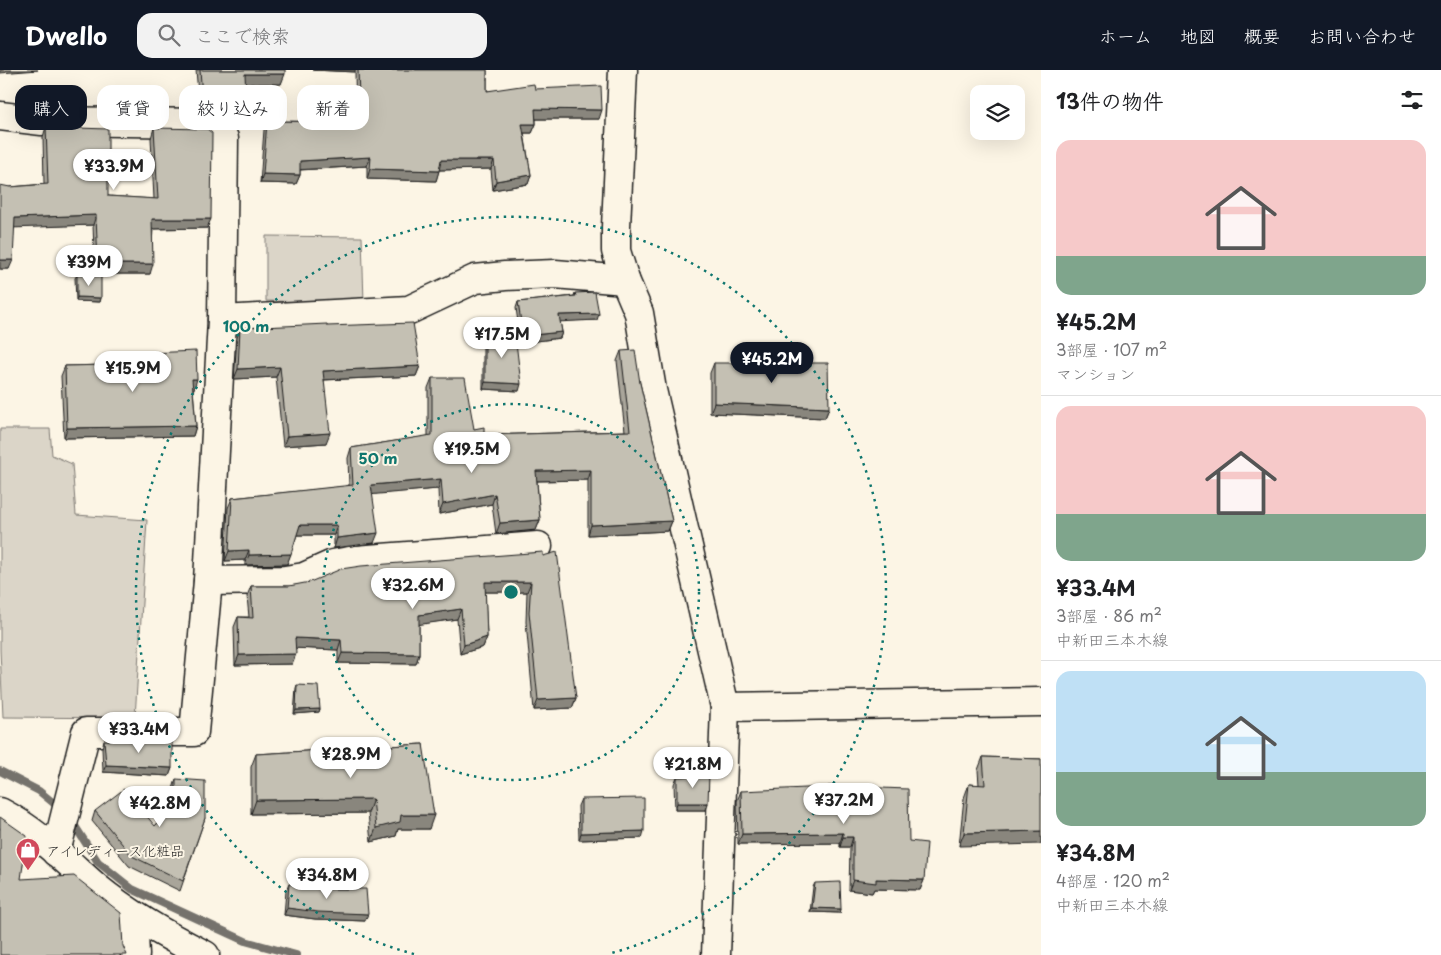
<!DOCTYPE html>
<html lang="ja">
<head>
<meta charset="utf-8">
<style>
  :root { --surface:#fff; --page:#f2f2f2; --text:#202124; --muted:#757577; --line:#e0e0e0; --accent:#111827 }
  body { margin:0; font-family:"Playpen Sans","Klee One",sans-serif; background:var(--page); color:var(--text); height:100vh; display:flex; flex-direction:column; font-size:19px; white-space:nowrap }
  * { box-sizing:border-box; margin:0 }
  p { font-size:16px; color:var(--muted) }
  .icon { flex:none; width:28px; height:28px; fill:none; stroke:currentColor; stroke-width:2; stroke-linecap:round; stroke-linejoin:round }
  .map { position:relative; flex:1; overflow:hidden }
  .panel { display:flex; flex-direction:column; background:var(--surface); width:400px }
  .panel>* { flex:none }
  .banner { position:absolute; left:15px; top:15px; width:475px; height:45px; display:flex; gap:10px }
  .controls { position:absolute; left:970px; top:15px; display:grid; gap:10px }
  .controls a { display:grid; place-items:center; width:55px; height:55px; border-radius:10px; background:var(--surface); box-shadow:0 5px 20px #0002; font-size:25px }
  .price { position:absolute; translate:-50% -42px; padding:0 11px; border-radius:18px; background:#fff; color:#222; font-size:16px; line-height:32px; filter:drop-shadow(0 1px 2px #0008) }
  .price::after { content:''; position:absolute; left:50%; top:30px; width:15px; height:11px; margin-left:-8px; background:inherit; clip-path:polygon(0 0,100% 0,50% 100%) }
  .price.active { background:var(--accent); color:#fff }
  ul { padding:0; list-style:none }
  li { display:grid; align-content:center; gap:10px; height:265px; padding:0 15px }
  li+li { border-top:1px solid var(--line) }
  li span { display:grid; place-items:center; height:155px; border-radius:15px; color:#555 }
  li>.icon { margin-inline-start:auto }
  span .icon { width:90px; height:90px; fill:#fffc; stroke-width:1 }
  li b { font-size:21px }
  h2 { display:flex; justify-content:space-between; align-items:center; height:60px; padding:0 15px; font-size:21px }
  .chip { padding:0 18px; border-radius:15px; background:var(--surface); box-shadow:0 5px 20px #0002; font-size:18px; line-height:45px }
  .chip.active { background:var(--accent); color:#fff }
  header { display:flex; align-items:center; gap:30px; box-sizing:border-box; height:70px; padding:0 25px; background:var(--accent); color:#fff }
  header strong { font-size:24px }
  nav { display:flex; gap:28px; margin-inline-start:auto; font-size:18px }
  .search { width:350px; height:45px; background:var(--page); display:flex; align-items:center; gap:12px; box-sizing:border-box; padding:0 18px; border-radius:15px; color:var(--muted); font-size:19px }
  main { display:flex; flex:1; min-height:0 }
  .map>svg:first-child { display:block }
  .green { fill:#dbd5c8; stroke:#7c7872 }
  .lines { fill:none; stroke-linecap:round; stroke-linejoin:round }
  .stream { stroke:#75726c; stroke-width:8 }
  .street-casing { stroke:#1c1c1c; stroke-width:31 }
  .secondary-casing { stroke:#1c1c1c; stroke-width:31 }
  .street { stroke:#fcf5e5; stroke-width:28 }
  .secondary { stroke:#fcf5e5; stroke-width:28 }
  .wall { fill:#a9a59a; stroke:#1c1c1c }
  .shaded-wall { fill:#89867d; stroke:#1c1c1c }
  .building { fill:#c4c0b3; stroke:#1c1c1c }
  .ring { fill:none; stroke:#0f766e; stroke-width:2.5; stroke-dasharray:2.5 5 }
  .labels { text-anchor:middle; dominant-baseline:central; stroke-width:4; stroke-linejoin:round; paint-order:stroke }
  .poi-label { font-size:14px; fill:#1c1c1c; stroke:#fcf5e5; text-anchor:start }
  .centre { fill:#0f766e; stroke:#fcf5e5; stroke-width:2.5 }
  .ring-label { font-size:15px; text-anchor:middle; font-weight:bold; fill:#0f766e; stroke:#fcf5e5; stroke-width:4; stroke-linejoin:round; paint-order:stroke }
</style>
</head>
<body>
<header>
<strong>Dwello</strong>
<div class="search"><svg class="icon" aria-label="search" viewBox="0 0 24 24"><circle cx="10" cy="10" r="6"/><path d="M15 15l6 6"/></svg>ここで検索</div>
<nav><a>ホーム</a><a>地図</a><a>概要</a><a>お問い合わせ</a></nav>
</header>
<main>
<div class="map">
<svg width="1041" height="885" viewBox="0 0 1041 885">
  <rect width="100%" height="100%" fill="#fcf5e5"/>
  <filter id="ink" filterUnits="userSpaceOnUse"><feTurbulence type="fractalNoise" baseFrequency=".02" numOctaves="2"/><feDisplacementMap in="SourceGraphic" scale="10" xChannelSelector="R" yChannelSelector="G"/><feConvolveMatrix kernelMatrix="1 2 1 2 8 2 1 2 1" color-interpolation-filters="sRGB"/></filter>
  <g filter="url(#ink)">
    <g class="green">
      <polygon points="266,166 362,167 364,233 266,231"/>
      <polygon points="0,359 50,359 52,385 72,394 76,445 147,450 135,648 3,647 0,580"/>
    </g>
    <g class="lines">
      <g class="stream">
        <polyline points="0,701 39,721 62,740"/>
        <polyline points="71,750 98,792 132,819 245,871 296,885"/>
      </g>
      <defs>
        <g id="street">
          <polyline points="623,0 616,157 616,181 625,210 639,243 652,320 725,637 1041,632"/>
          <polyline points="0,46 42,51 207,53 217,58 224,68 222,250 208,511 194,662 86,662 56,782"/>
          <polyline points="222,250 409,240 475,209 505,206 555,204 625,210"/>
          <polyline points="208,511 285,510 304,507 333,494 355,490 538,476"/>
          <polyline points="133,845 135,885"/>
          <polyline points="716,885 725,637"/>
        </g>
        <path id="secondary" d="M 0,742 C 37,761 66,791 97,818 C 130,845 167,866 205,885"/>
      </defs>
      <use href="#street" class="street-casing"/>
      <use href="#secondary" class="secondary-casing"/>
      <use href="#street" class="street"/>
      <use href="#secondary" class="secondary"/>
    </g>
    <g class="wall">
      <polygon points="196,0 285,0 281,14 246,14 246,25 243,35 199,35"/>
      <polygon points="313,0 487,0 487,21 535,19 599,49 536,49 536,54 532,63 524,63 531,105 528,114 493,120 491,99 439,100 436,111 367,109 367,96 300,100 300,105 296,114 260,113 264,60 267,51 356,52 355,2"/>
      <polygon points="46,57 108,126 154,129 151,68 154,58 207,158 153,159 150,204 95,204 93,155 14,157 9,199 0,199 10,117 44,114 43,67"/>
      <polygon points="77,205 101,228 100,232 76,231 75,208"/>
      <polygon points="575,223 597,250 560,251 562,262 560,268 521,273 516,238 518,232 574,226"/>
      <polygon points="327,256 420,296 416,306 324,310 326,373 283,376 276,307 234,309 237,268 240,258"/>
      <polygon points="485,264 519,321 483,319 483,271"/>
      <polygon points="621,281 640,313 672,451 668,461 588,465 588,410 537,411 540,450 536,460 496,464 492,434 439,444 438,419 372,424 374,473 334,478 334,465 297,465 287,494 245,495 245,490 225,491 228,438 232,428 349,416 348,388 351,378 428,366 428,318 432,308 474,359 484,365 625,361 617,291"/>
      <polygon points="149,283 194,319 193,319 196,356 193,366 64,368 61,306 65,296 145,294"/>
      <polygon points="714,293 829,338 825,348 710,343 710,303"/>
      <polygon points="543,486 576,628 572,638 534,640 526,552 527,522 485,522 487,567 483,577 460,584 457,549 419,554 419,584 416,594 338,593 338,580 295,578 292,594 235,595 234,557 238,547 249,547 247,526 251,516 289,516"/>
      <polygon points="297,615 320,639 319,642 294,644 296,618"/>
      <polygon points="104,670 172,698 169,706 103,702 102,678"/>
      <polygon points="423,674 429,759 398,759 396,766 371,772 368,743 251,744 251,697 256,684"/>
      <polygon points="983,687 1041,689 959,776 964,728 969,714 979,715 978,700"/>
      <polygon points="677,707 708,733 706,740 675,740 674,714"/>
      <polygon points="176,709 205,748 180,821 129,796 92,751 95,741 155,756 172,737 173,719"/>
      <polygon points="741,721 909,771 924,810 920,820 874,819 872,823 849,820 850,777 840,777 840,773 738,774 737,731"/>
      <polygon points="581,729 642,768 579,770 578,736"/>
      <polygon points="815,813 841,839 840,843 810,842 813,817"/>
      <polygon points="289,814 320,819 365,851 315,849 284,845 286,821"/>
    </g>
    <g class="shaded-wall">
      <polygon points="0,0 38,0 0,3"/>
      <polygon points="313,0 355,0 355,2"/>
      <polygon points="245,4 285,4 281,14 242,14"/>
      <polygon points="246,25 243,35 199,35 202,26"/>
      <polygon points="535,39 602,40 599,49 532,49"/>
      <polygon points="522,54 536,54 532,63 519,63"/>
      <polygon points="371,87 367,96 296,100 300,91"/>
      <polygon points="441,90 494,90 491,99 438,100"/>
      <polygon points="370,99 439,101 436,111 367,109"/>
      <polygon points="263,104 300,105 296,114 260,113"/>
      <polygon points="531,105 528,114 493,120 496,111"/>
      <polygon points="96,145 93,155 11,158 15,148"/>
      <polygon points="152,149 211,149 207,158 149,159"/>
      <polygon points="0,190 13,190 9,199 0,199"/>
      <polygon points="98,194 153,194 150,204 95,204"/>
      <polygon points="77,227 101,228 100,232 76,231"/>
      <polygon points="599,244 597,250 557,252 559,245"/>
      <polygon points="562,262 560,268 521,273 523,266"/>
      <polygon points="420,296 416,306 320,310 323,301"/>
      <polygon points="280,297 276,307 234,309 238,299"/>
      <polygon points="192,309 197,309 194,319 188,319"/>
      <polygon points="485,312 521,314 519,321 483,319"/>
      <polygon points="714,333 829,338 825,348 710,343"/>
      <polygon points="196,356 193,366 64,368 67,358"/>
      <polygon points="330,363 326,373 283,376 287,366"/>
      <polygon points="591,400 588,410 532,411 536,401"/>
      <polygon points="441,409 438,419 367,425 371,415"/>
      <polygon points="495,424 492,434 439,444 443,434"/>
      <polygon points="540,450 536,460 496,464 500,453"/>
      <polygon points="672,451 668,461 588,465 591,455"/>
      <polygon points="300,455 337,455 334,465 296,465"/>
      <polygon points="378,463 374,473 334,478 337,468"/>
      <polygon points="249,480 245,490 225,491 229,481"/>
      <polygon points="291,484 287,494 245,495 249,485"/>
      <polygon points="485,512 531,512 527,522 481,522"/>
      <polygon points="461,539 457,549 416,555 419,545"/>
      <polygon points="487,567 483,577 460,584 464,575"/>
      <polygon points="295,568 341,570 338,580 291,578"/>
      <polygon points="342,583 419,584 416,594 338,593"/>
      <polygon points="296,584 292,594 235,595 239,585"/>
      <polygon points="576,628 572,638 534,640 538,630"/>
      <polygon points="320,639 319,642 294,644 296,640"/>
      <polygon points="106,695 172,698 169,706 103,702"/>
      <polygon points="373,729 368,743 251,744 256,730"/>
      <polygon points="677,733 708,733 706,740 675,740"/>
      <polygon points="401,745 434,745 429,759 398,759 396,766 371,772 376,758"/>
      <polygon points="644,761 642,768 579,770 581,763"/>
      <polygon points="1041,761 1041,774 959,776 964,763"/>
      <polygon points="843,763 840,773 738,774 742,764"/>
      <polygon points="843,767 853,767 850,777 840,777"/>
      <polygon points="876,809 924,810 920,820 874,819 872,823 849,820 853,810"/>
      <polygon points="287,838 368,844 365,851 315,849 284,845"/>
      <polygon points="812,838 841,839 840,843 810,842"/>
    </g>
    <g class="building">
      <polygon points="200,0 285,0 285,4 245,4 246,25 202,26"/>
      <polygon points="358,0 487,0 487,21 534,14 535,19 601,16 602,40 535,39 536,54 522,54 531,105 496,111 494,90 441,90 439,101 370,99 371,87 300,91 300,105 263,104 267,51 360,52"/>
      <polygon points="46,57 108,59 108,126 158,129 154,58 207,59 212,63 211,149 152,149 153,194 98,194 96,145 15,148 13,190 0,190 0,115 10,117 48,114"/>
      <polygon points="77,205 101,206 101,228 77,227"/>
      <polygon points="595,222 599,244 559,245 562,262 523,266 518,232 576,226 575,223"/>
      <polygon points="413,253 420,296 323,301 330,363 287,366 280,297 238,299 240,258 327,254 327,256"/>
      <polygon points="485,264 515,264 521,314 485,312"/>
      <polygon points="635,280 640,313 672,451 591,455 591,400 536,401 540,450 500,453 495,424 443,434 441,409 371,415 378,463 337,468 337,455 300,455 291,484 249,485 249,480 229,481 232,428 353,415 351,378 432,365 432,308 465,308 474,359 484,357 484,365 630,361 621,281"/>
      <polygon points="196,281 197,309 192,309 196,356 67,358 65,296 149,294 149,283"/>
      <polygon points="714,293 828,293 829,338 714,333"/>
      <polygon points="543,482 543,486 557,482 576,628 538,630 529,542 531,512 485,512 487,567 464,575 461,539 419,545 419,584 342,583 341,570 295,568 296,584 239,585 238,547 253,548 251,516 289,516 310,512 341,499 361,496"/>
      <polygon points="297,615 318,616 320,639 296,640"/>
      <polygon points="104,670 172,672 172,698 106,695"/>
      <polygon points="423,674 434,745 401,745 400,752 376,758 373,729 256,730 256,684"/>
      <polygon points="983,687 1041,689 1041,761 964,763 969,714 985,715"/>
      <polygon points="709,705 708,733 677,733 677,707"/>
      <polygon points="176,709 205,711 205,748 183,811 132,786 95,741 124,719 155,756 176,733"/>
      <polygon points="828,716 908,719 909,771 927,773 924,810 876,809 876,813 853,810 853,767 843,767 843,763 742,764 741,721 828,717"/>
      <polygon points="644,728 644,761 581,763 581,729"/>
      <polygon points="0,747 27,766 21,809 74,806 121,843 123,876 127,885 0,885"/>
      <polygon points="840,812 841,839 812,838 815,813"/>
      <polygon points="289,814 320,815 320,819 366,819 368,844 318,842 287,838"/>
    </g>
  </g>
  <g class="ring">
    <circle cx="511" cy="522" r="188"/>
    <path d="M414 884A375 375 0 1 1 608 884"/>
  </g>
  <defs>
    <symbol id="shop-pin" viewBox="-11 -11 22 30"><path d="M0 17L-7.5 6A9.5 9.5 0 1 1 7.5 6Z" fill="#d1495b" stroke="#fcf5e5"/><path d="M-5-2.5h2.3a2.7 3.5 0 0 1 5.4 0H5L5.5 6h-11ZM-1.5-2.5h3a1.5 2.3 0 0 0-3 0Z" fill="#fff"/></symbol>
  </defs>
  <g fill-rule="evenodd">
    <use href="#shop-pin" x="14" y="766" width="28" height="38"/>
  </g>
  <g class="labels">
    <g class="poi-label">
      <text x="46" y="780">アイレディース化粧品</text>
    </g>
  </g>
  <circle cx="511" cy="522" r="8" class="centre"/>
  <g class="ring-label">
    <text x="246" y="262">100 m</text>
    <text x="378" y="394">50 m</text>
  </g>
</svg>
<div class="controls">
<a><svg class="icon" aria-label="layers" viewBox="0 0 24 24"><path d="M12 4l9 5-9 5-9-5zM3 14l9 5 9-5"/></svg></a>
</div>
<b class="price" style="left:114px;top:121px">¥33.9M</b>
<b class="price" style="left:89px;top:217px">¥39M</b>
<b class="price" style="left:502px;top:289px">¥17.5M</b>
<b class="price active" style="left:772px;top:314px">¥45.2M</b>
<b class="price" style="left:133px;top:323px">¥15.9M</b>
<b class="price" style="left:472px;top:404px">¥19.5M</b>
<b class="price" style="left:413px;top:540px">¥32.6M</b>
<b class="price" style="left:139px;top:684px">¥33.4M</b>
<b class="price" style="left:351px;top:709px">¥28.9M</b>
<b class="price" style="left:693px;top:719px">¥21.8M</b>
<b class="price" style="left:844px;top:755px">¥37.2M</b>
<b class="price" style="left:160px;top:758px">¥42.8M</b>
<b class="price" style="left:327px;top:830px">¥34.8M</b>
<div class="banner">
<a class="chip active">購入</a>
<a class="chip">賃貸</a>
<a class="chip">絞り込み</a>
<a class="chip">新着</a>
</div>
</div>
<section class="panel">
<h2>13件の物件<svg class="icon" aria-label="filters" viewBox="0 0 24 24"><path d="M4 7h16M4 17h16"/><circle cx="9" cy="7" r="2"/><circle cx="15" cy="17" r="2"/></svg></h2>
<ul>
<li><span style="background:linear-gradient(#f6c9c9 75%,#7fa58c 0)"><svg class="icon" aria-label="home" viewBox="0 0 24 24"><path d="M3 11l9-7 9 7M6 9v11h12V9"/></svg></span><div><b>¥45.2M</b><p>3部屋 · 107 m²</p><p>マンション</p></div></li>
<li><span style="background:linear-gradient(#f6c9c9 70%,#7fa58c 0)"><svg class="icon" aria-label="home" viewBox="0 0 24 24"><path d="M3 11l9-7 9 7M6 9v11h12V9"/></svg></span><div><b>¥33.4M</b><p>3部屋 · 86 m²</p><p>中新田三本木線</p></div></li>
<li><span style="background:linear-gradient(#bfe0f5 65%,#7fa58c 0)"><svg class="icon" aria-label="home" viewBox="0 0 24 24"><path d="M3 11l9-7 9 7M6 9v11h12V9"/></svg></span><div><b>¥34.8M</b><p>4部屋 · 120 m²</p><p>中新田三本木線</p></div></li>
</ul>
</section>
</main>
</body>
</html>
